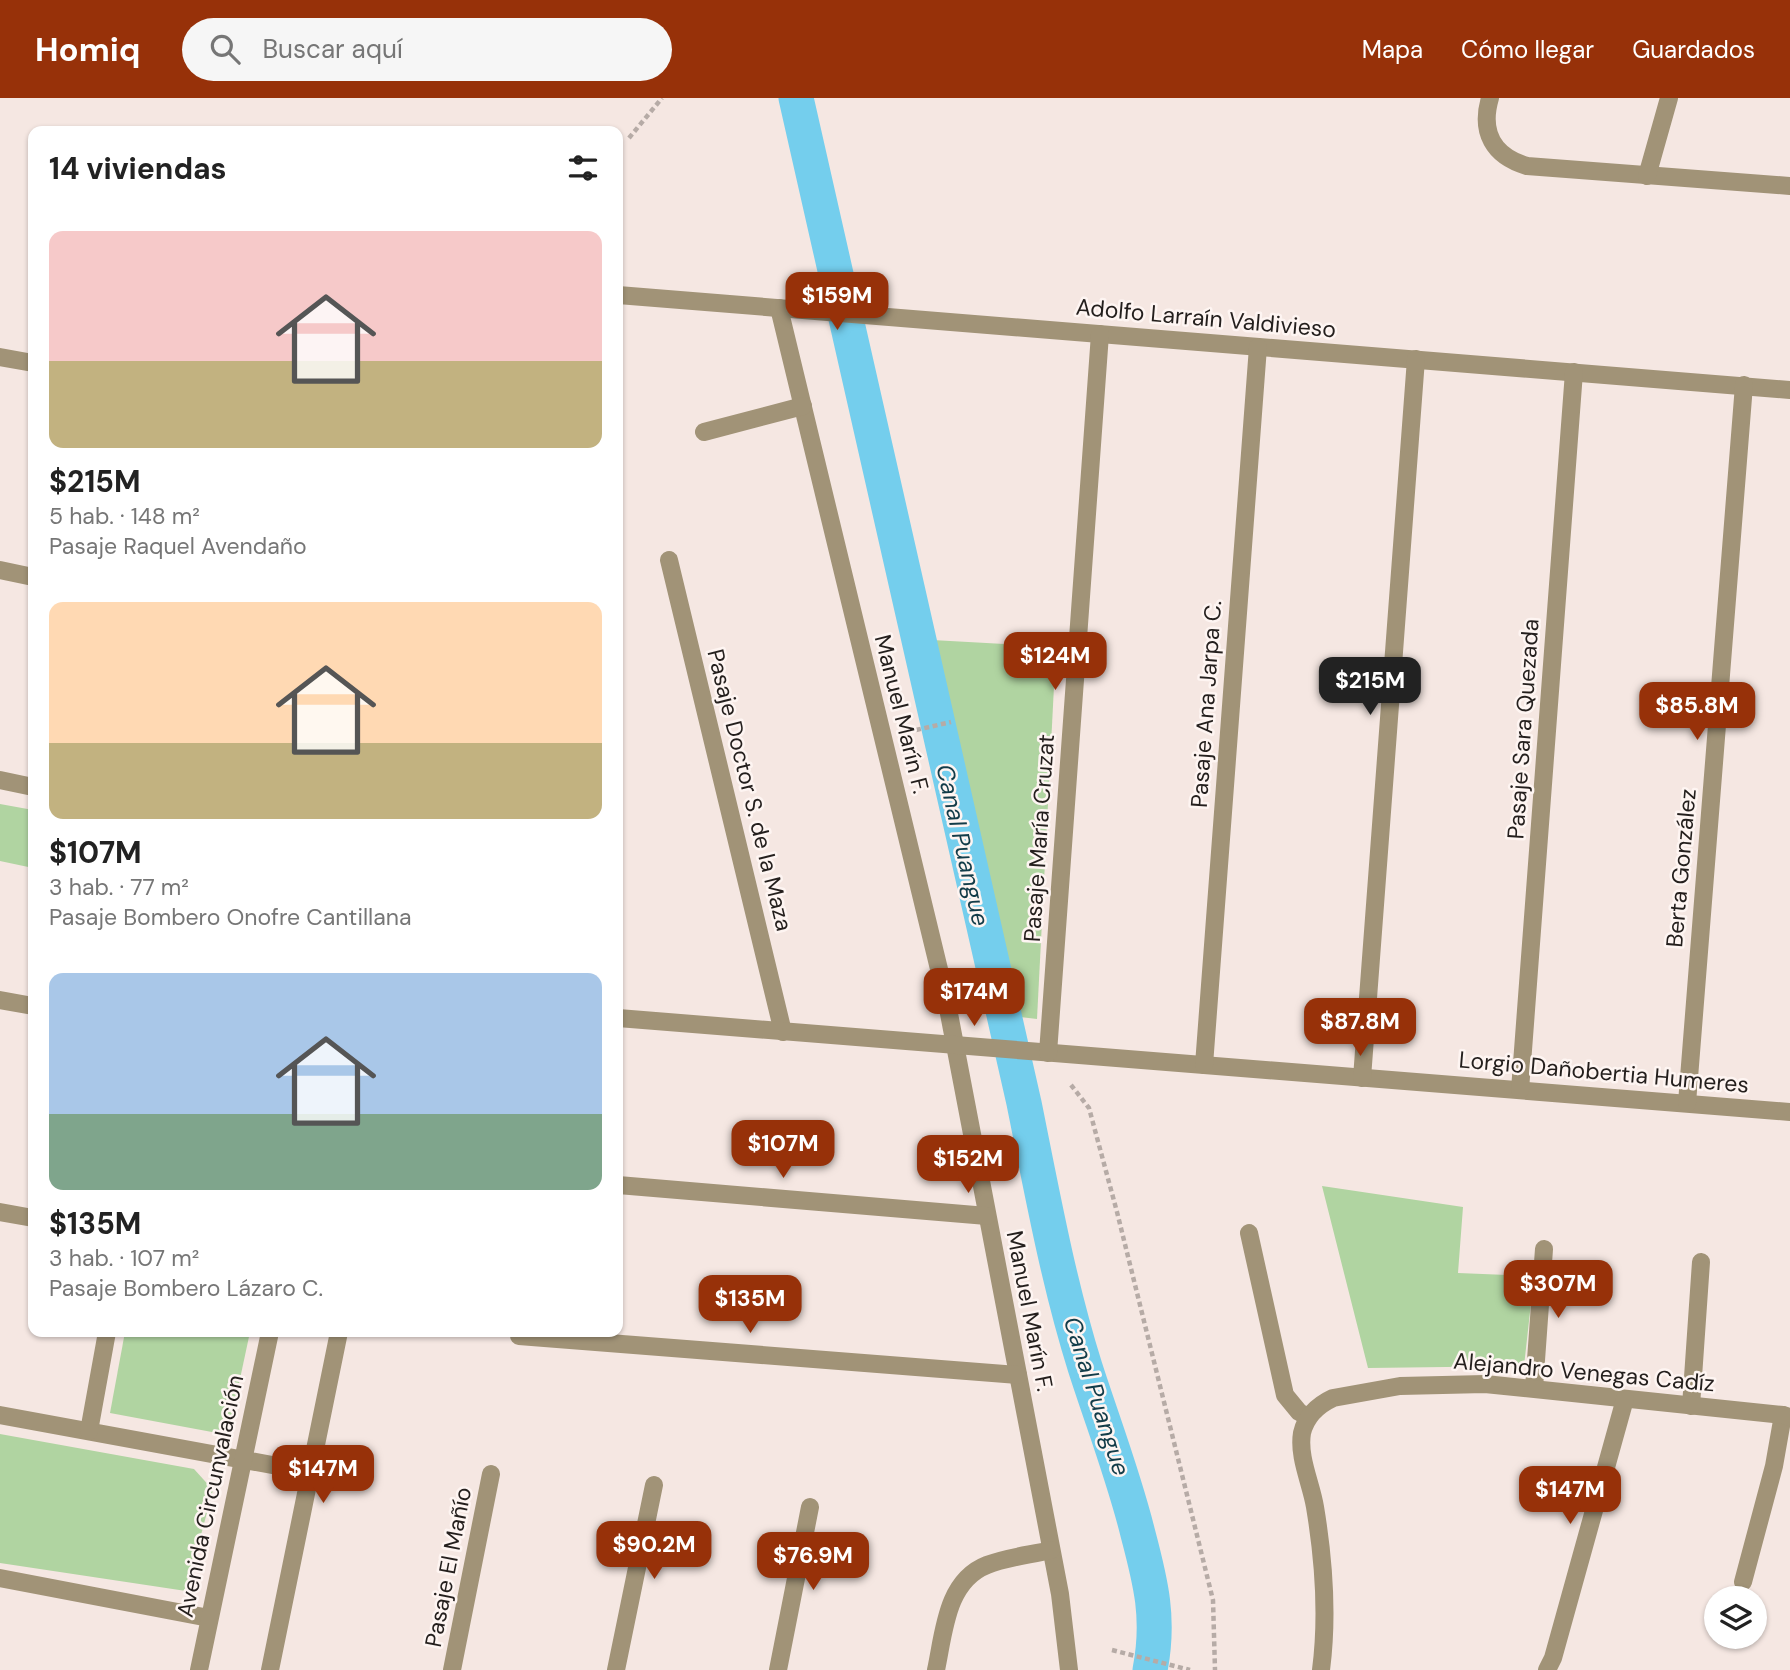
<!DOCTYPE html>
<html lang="es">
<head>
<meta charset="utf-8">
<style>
  :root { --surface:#fff; --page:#f6f6f6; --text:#222; --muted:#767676; --accent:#973109 }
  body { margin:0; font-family:"DM Sans",sans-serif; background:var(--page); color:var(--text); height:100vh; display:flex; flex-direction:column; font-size:26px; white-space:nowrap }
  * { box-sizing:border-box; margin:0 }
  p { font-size:23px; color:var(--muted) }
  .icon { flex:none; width:38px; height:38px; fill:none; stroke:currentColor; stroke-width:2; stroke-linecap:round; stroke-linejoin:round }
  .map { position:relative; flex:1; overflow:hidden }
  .sheet { position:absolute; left:28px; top:28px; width:595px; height:1211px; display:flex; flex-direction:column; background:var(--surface); border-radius:14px; box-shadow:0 2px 5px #0004 }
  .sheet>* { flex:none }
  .fabs { position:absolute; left:1704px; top:1488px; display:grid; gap:14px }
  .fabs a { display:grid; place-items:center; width:63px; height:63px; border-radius:50%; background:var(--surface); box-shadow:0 2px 5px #0004; font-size:35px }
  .price { position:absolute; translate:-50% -60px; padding:0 16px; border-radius:14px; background:var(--accent); color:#fff; font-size:23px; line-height:46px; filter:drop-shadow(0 2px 4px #0008) }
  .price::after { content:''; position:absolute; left:50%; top:42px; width:21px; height:16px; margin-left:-10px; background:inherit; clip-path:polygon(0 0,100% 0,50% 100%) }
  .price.on { background:#222; color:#fff }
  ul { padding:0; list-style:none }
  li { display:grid; align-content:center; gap:14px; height:371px; padding:0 21px }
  li span { display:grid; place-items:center; height:217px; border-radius:14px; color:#555 }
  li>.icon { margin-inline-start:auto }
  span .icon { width:126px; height:126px; fill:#fffc; stroke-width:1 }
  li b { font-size:30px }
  h2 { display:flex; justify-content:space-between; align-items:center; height:84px; padding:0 21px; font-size:30px }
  header { display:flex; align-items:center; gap:42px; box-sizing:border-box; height:98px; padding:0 35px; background:var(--accent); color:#fff }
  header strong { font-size:33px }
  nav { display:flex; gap:38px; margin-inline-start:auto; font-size:24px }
  .search { width:490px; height:63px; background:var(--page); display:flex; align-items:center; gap:18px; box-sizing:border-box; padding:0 24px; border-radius:38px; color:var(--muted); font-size:26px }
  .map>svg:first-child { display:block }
  .green { fill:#b0d4a1 }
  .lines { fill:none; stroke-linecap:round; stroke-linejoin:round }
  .canal { stroke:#74ceed; stroke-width:35 }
  .path { stroke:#b6aba6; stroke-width:4.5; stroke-dasharray:5 3.5; stroke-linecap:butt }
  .minor { stroke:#a19377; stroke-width:18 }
  .labels { text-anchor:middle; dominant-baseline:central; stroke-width:5; stroke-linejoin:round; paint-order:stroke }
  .street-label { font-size:23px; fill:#241f1d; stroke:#fef5f2 }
  .water-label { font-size:24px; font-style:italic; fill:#123c49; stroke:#fef5f2 }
</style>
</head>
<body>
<header>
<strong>Homiq</strong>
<div class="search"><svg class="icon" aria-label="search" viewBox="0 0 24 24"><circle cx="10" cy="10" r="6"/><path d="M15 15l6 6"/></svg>Buscar aquí</div>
<nav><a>Mapa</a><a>Cómo llegar</a><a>Guardados</a></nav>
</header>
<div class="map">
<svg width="1790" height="1572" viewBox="0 0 1790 1572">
  <rect width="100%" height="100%" fill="#f5e7e2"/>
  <g class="green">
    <polygon points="932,542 1056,549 1037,921 1013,918"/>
    <polygon points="0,706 33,712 33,770 0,763"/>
    <polygon points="1322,1088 1463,1109 1458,1175 1534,1178 1524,1268 1368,1270"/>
    <polygon points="125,1234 250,1234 228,1337 110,1315"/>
    <polygon points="0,1336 194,1371 213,1392 186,1493 0,1465"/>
  </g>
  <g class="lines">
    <path class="canal" d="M 796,0 L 1024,1005 C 1042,1094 1058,1183 1085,1269 C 1103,1325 1124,1379 1138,1436 C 1151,1485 1160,1521 1150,1572"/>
    <g class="path">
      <polyline points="629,40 662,0"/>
      <polyline points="916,632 951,624"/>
      <polyline points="1071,987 1089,1010 1117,1114 1213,1502 1215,1572"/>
      <polyline points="1112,1552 1190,1572"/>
    </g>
    <g class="minor">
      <path d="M 1490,0 C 1480,34 1493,58 1527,68 L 1790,88"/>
      <polyline points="1647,78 1669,0"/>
      <polyline points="618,197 1790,292"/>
      <polyline points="779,210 946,900 1060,1496 1069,1572"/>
      <polyline points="0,259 33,265"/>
      <polyline points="704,334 803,308"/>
      <polyline points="669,462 783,934"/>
      <polyline points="0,472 33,479"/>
      <polyline points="0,682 33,689"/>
      <polyline points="0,902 33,908"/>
      <polyline points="618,920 1790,1014"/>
      <polyline points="1048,955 1100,236"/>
      <polyline points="1204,967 1258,249"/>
      <polyline points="1362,980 1416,261"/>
      <polyline points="1520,992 1574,274"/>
      <polyline points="1687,1005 1744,287"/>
      <polyline points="618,1087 987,1118"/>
      <polyline points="0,1114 33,1120"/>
      <polyline points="1249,1135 1285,1297 1299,1314 1308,1319"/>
      <polyline points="519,1238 1018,1277"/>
      <polyline points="1534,1290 1544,1151"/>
      <polyline points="1691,1308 1701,1164"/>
      <polyline points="0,1317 310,1374"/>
      <polyline points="89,1333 107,1234"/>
      <polyline points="0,1480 209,1520"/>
      <polyline points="1743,1484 1774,1368 1783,1317"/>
      <polyline points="199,1572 270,1234"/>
      <polyline points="270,1572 339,1234"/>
      <polyline points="452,1572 491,1376"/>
      <polyline points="616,1572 654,1387"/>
      <polyline points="778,1572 810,1409"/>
      <path d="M 936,1572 C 944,1535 946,1483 987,1467 C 1007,1459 1030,1457 1051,1452"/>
      <path d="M 1321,1572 C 1328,1518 1324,1463 1315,1409 C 1311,1385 1298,1359 1302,1335 C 1306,1318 1318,1307 1333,1300 L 1400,1288 L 1485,1286 L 1783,1317 L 1790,1319"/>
      <polyline points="1547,1572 1553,1560 1625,1301"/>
    </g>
  </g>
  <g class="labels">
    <g class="street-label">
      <text transform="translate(1206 220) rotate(5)">Adolfo Larraín Valdivieso</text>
      <text transform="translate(1206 606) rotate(-86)">Pasaje Ana Jarpa C.</text>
      <text transform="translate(902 616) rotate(76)">Manuel Marín F.</text>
      <text transform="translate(1523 631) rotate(-86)">Pasaje Sara Quezada</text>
      <text transform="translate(750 692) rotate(76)">Pasaje Doctor S. de la Maza</text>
      <text transform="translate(1039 740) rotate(-86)">Pasaje María Cruzat</text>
      <text transform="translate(1681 770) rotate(-85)">Berta González</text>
      <text transform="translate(1604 974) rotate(5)">Lorgio Dañobertia Humeres</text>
      <text transform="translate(1030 1213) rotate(79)">Manuel Marín F.</text>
      <text transform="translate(1584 1274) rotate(5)">Alejandro Venegas Cadíz</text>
      <text transform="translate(210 1398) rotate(-78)">Avenida Circunvalación</text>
      <text transform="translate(448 1469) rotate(-79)">Pasaje El Mañío</text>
    </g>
    <g class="water-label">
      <text transform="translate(963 747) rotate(77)">Canal Puangue</text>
      <text transform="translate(1097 1298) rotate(72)">Canal Puangue</text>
    </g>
  </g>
</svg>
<div class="fabs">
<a><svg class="icon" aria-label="layers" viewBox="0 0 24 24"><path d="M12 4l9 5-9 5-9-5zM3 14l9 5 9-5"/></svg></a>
</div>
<b class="price" style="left:837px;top:234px">$159M</b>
<b class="price" style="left:1055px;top:594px">$124M</b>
<b class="price on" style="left:1370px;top:619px">$215M</b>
<b class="price" style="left:1697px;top:644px">$85.8M</b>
<b class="price" style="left:974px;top:930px">$174M</b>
<b class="price" style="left:1360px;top:960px">$87.8M</b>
<b class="price" style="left:783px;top:1082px">$107M</b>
<b class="price" style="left:968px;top:1097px">$152M</b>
<b class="price" style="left:1558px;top:1222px">$307M</b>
<b class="price" style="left:750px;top:1237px">$135M</b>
<b class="price" style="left:323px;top:1407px">$147M</b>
<b class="price" style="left:1570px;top:1428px">$147M</b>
<b class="price" style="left:654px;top:1483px">$90.2M</b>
<b class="price" style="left:813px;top:1494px">$76.9M</b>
<section class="sheet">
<h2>14 viviendas<svg class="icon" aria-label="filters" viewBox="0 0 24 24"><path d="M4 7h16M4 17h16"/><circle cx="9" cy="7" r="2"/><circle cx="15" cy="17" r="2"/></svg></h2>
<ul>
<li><span style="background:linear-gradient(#f6c9c9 60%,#c2b280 0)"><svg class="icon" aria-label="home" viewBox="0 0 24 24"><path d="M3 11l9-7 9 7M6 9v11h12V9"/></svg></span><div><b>$215M</b><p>5 hab. · 148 m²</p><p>Pasaje Raquel Avendaño</p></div></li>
<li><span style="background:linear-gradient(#ffd9b3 65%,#c2b280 0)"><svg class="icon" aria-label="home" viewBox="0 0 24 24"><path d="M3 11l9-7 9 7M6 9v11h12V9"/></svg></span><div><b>$107M</b><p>3 hab. · 77 m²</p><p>Pasaje Bombero Onofre Cantillana</p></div></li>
<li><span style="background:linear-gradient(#a9c7e8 65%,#7fa58c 0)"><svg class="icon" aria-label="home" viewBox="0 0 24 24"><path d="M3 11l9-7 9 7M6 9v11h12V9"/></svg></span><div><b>$135M</b><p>3 hab. · 107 m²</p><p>Pasaje Bombero Lázaro C.</p></div></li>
</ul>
</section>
</div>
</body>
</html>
